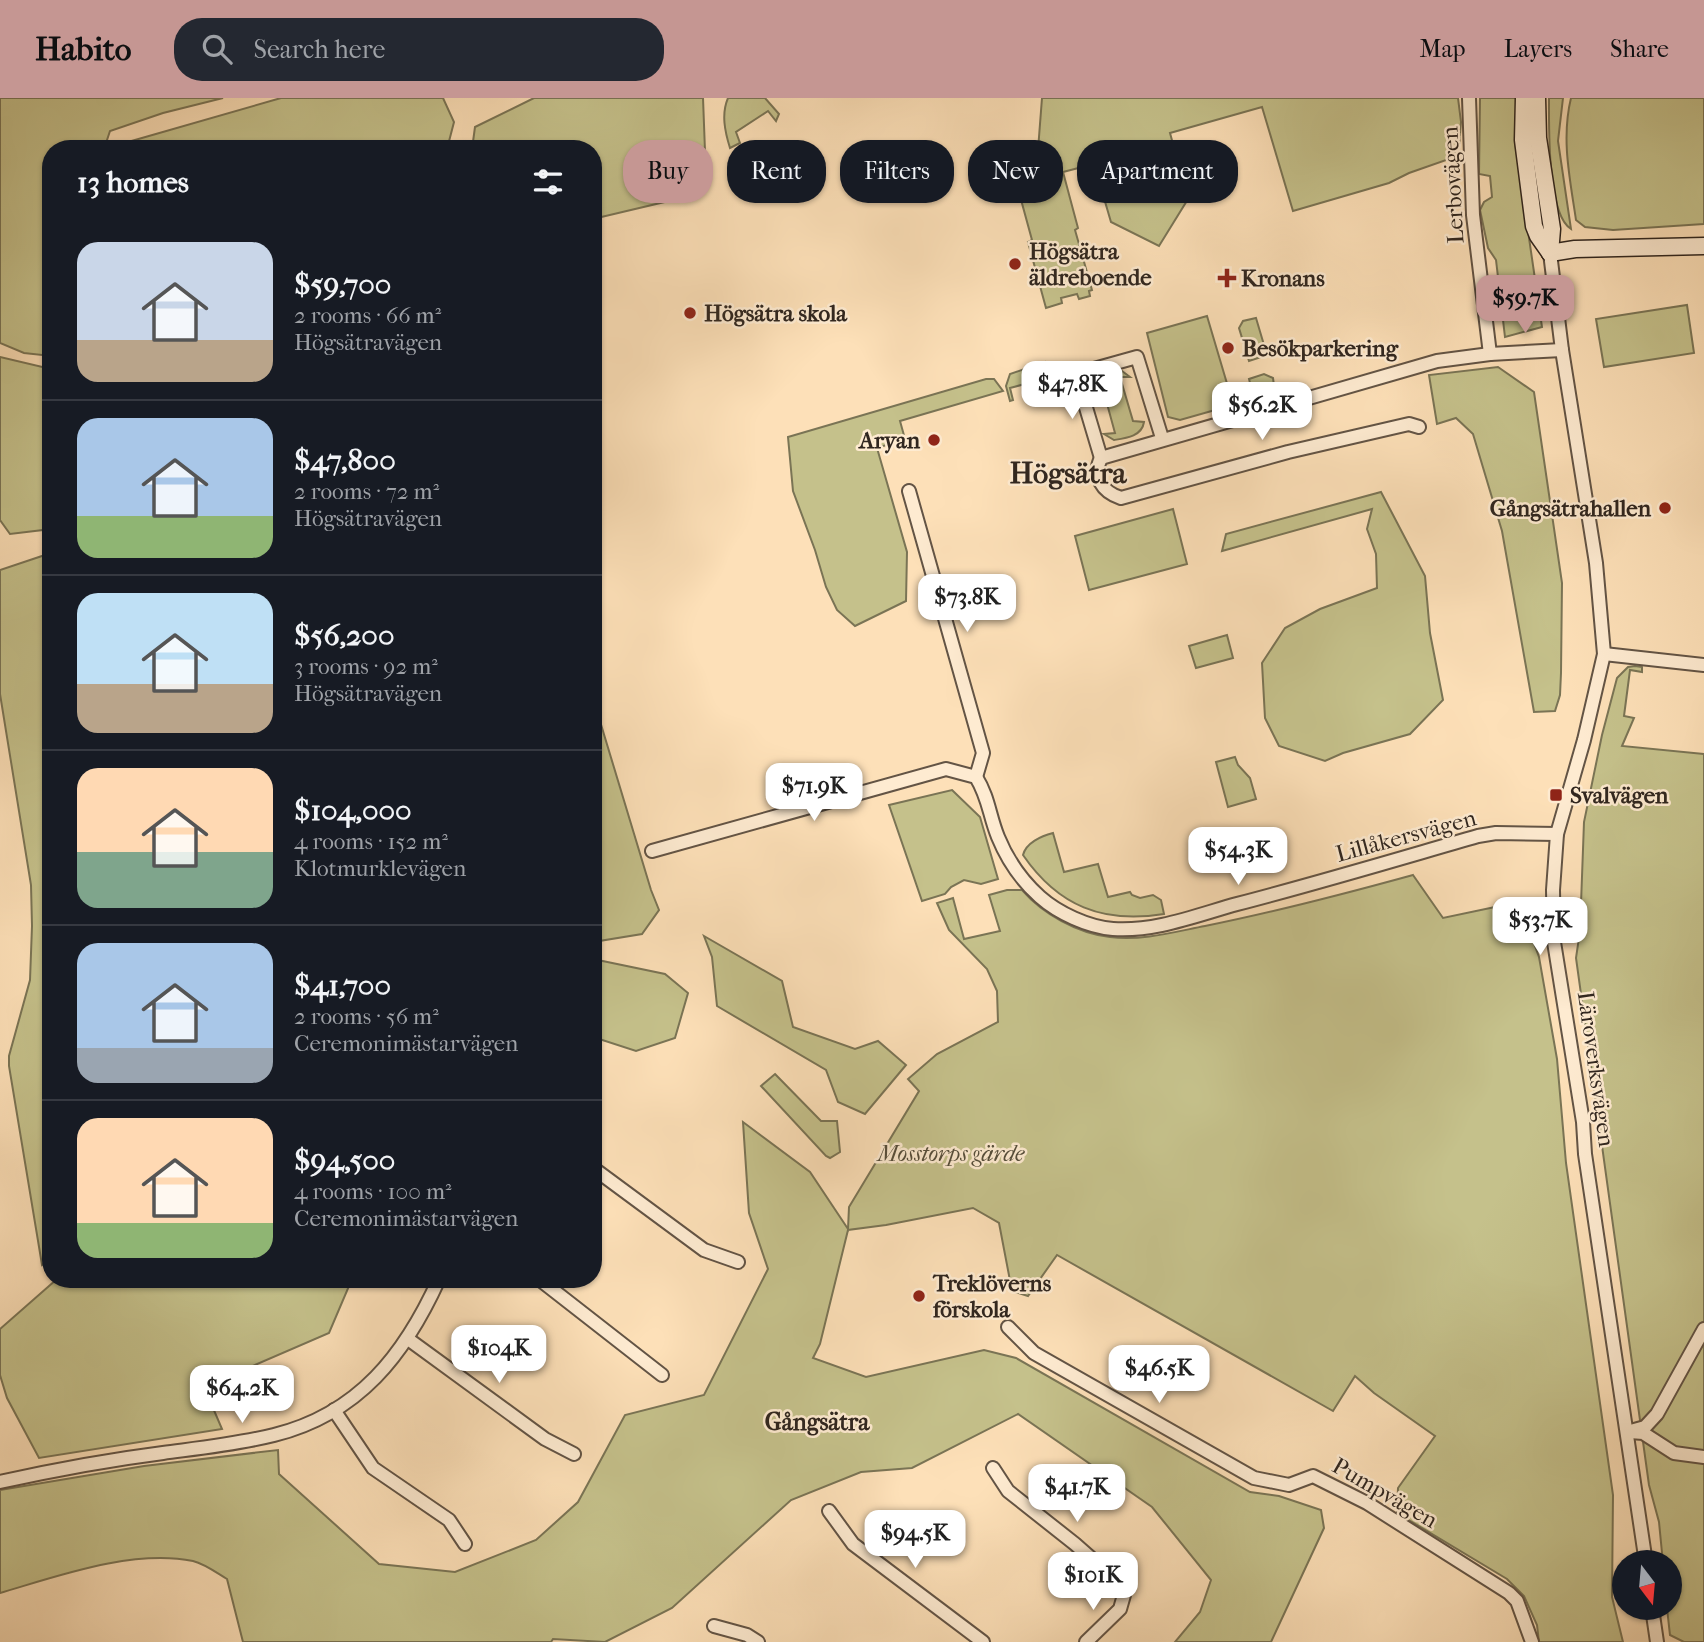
<!DOCTYPE html>
<html lang="en">
<head>
<meta charset="utf-8">
<style>
  :root { --surface:#171b24; --page:#242831; --text:#f1f3f6; --muted:#9ea1a6; --line:#363941; --accent:#c59692 }
  body { margin:0; font-family:"IM FELL French Canon",serif; background:var(--page); color:var(--text); height:100vh; display:flex; flex-direction:column; font-size:26px; white-space:nowrap }
  * { box-sizing:border-box; margin:0 }
  p { font-size:23px; color:var(--muted) }
  .icon { flex:none; width:38px; height:38px; fill:none; stroke:currentColor; stroke-width:2; stroke-linecap:round; stroke-linejoin:round }
  .map { position:relative; flex:1; overflow:hidden }
  .panel { position:absolute; left:42px; top:42px; width:560px; height:1148px; display:flex; flex-direction:column; background:var(--surface); border-radius:28px; box-shadow:0 2px 5px #0004 }
  .panel>* { flex:none }
  .guide { position:absolute; left:623px; top:42px; width:665px; height:63px; display:flex; gap:14px }
  .needle { width:46px; rotate:164deg }
  .tools { position:absolute; left:1612px; top:1452px; display:grid; gap:14px }
  .tools a { display:grid; place-items:center; width:70px; height:70px; border-radius:50%; background:var(--surface); box-shadow:0 2px 5px #0004; font-size:35px }
  .price { position:absolute; translate:-50% -60px; padding:0 16px; border-radius:14px; background:#fff; color:#222; font-size:23px; line-height:46px; filter:drop-shadow(0 2px 4px #0008) }
  .price::after { content:''; position:absolute; left:50%; top:42px; width:21px; height:16px; margin-left:-10px; background:inherit; clip-path:polygon(0 0,100% 0,50% 100%) }
  .price.on { background:var(--accent); color:#111 }
  ul { padding:0; list-style:none }
  li { display:flex; align-items:center; gap:21px; height:175px; padding:0 35px }
  li+li { border-top:2px solid var(--line) }
  li span { display:grid; place-items:center; flex:none; width:196px; height:140px; border-radius:21px; color:#555 }
  li>.icon { margin-inline-start:auto }
  span .icon { width:84px; height:84px; fill:#fffc; stroke-width:1 }
  li b { font-size:30px }
  h2 { display:flex; justify-content:space-between; align-items:center; height:84px; padding:0 35px; font-size:30px }
  .tag { padding:0 24px; border-radius:28px; background:var(--surface); box-shadow:0 2px 5px #0004; font-size:24px; line-height:63px }
  .tag.on { background:var(--accent); color:#111 }
  header { display:flex; align-items:center; gap:42px; box-sizing:border-box; height:98px; padding:0 35px; background:var(--accent); color:#111 }
  header strong { font-size:33px }
  nav { display:flex; gap:38px; margin-inline-start:auto; font-size:24px }
  .search { width:490px; height:63px; background:var(--page); display:flex; align-items:center; gap:18px; box-sizing:border-box; padding:0 24px; border-radius:28px; color:var(--muted); font-size:26px }
  .map>svg:first-child { display:block }
  .green { fill:#c5c18b; stroke:#7a7455; stroke-width:2 }
  .lines { fill:none; stroke-linecap:round; stroke-linejoin:round }
  .street-casing { stroke:#635445; stroke-width:16 }
  .secondary-casing { stroke:#30261f; stroke-width:19 }
  .street { stroke:#feebd1; stroke-width:12 }
  .secondary { stroke:#feebd1; stroke-width:16 }
  .poi-dot { fill:#8f2418; stroke:#feebd1; stroke-width:2.5 }
  .labels { text-anchor:middle; dominant-baseline:central; stroke-width:5; stroke-linejoin:round; paint-order:stroke }
  .street-label { font-size:23px; fill:#30261f; stroke:#feebd1 }
  .poi-label { font-size:23px; font-weight:bold; fill:#30261f; stroke:#feebd1; text-anchor:start }
  .park-label { font-size:23px; font-style:italic; fill:#554d3a; stroke:#feebd1 }
  .neighbourhood-label { font-size:24px; font-weight:bold; fill:#30261f; stroke:#feebd1 }
  .district-label { font-size:30px; font-weight:bold; fill:#30261f; stroke:#feebd1 }
</style>
</head>
<body>
<header>
<strong>Habito</strong>
<div class="search"><svg class="icon" aria-label="search" viewBox="0 0 24 24"><circle cx="10" cy="10" r="6"/><path d="M15 15l6 6"/></svg>Search here</div>
<nav><a>Map</a><a>Layers</a><a>Share</a></nav>
</header>
<div class="map">
<svg width="1704" height="1544" viewBox="0 0 1704 1544">
  <rect width="100%" height="100%" fill="#fde0b8"/>
  <filter id="stains"><feTurbulence type="fractalNoise" baseFrequency=".00286" numOctaves="4"/><feColorMatrix values="0 0 0 0 .2 0 0 0 0 .09 0 0 0 0 .02 0 0 0 .5 -.17"/></filter>
  <radialGradient id="worn" r=".72"><stop offset=".6" stop-color="#630" stop-opacity="0"/><stop offset="1" stop-color="#630" stop-opacity=".3"/></radialGradient>
  <g class="green">
    <polygon points="0,0 223,0 163,15 110,33 104,51 51,51 51,258 24,255 0,245"/>
    <polygon points="281,0 443,0 454,24 447,51 122,51 121,46"/>
    <polygon points="534,0 703,0 705,53 709,78 694,97 593,121 593,51 472,51 475,29"/>
    <path d="M 728,0 L 765,0 L 779,16 L 776,23 L 768,13 L 736,34 L 740,45 L 730,50 C 725,34 721,16 728,0 Z"/>
    <polygon points="1042,0 1458,0 1461,24 1459,49 1452,60 1409,75 1389,85 1293,113 1262,9 1170,35 1188,101 1159,148 1111,124 1094,66 1063,74 1078,130 1075,132 1092,192 1089,193 1090,198 1079,201 1077,196 1061,200 1062,205 1046,210 1028,144 1032,142 1011,65 1037,65"/>
    <polygon points="1480,0 1519,0 1515,44 1542,229 1505,239 1496,162 1488,150 1480,112 1484,104 1492,99 1490,78 1479,76"/>
    <path d="M 1549,0 L 1563,0 L 1558,43 L 1571,131 C 1547,117 1549,26 1549,0 Z"/>
    <path d="M 1571,0 L 1704,0 L 1704,126 L 1613,132 L 1585,129 L 1576,122 C 1570,81 1561,41 1571,0 Z"/>
    <polygon points="1687,207 1694,255 1604,269 1596,221"/>
    <polygon points="1207,218 1231,299 1252,293 1249,281 1264,276 1273,280 1275,295 1180,322 1168,319 1147,235"/>
    <polygon points="1256,220 1267,257 1249,263 1239,230 1243,223"/>
    <polygon points="0,259 51,271 51,431 10,436 0,422"/>
    <polygon points="1045,264 1047,269 1057,267 1059,277 1010,290 1013,302 1010,303 1006,288 1010,276"/>
    <polygon points="1498,269 1534,294 1562,485 1561,575 1560,597 1555,613 1534,614 1502,433 1473,336 1456,320 1437,326 1429,277"/>
    <path d="M 1122,273 L 1130,279 L 1120,279 L 1133,323 L 1144,324 C 1142,338 1127,340 1114,342 L 1104,336 L 1115,335 L 1103,291 L 1092,291 L 1092,287 L 1099,279 Z"/>
    <polygon points="986,281 994,281 1003,293 900,323 905,341 877,350 907,454 906,503 855,528 837,512 826,489 815,452 793,393 788,339"/>
    <polygon points="1381,394 1425,478 1430,535 1443,602 1410,636 1343,655 1325,663 1279,648 1265,620 1262,565 1285,530 1320,511 1377,490 1376,456 1367,431 1372,411 1222,453 1226,436"/>
    <polygon points="1173,411 1187,466 1089,492 1075,438"/>
    <polygon points="51,455 51,1160 42,1167 9,968 9,958 30,882 32,828 31,787 0,596 0,472"/>
    <polygon points="1227,537 1233,560 1196,570 1189,548"/>
    <polygon points="1635,568 1642,569 1642,574 1630,572 1624,618 1634,620 1622,648 1704,656 1704,1544 1684,1544 1670,1537 1667,1510 1670,1510 1670,1465 1663,1465 1659,1424 1649,1387 1576,860 1580,833 1584,724 1602,637 1617,580 1628,569"/>
    <polygon points="593,600 651,792 659,812 642,836 593,844"/>
    <polygon points="1235,659 1238,667 1250,680 1256,701 1228,709 1216,664"/>
    <polygon points="952,692 980,719 998,781 981,786 964,782 951,789 945,796 922,803 889,707"/>
    <path d="M 1053,735 L 1064,774 L 1098,766 L 1108,799 L 1130,794 L 1132,797 L 1140,800 L 1153,797 L 1161,802 L 1164,816 C 1103,826 1058,808 1023,757 C 1026,745 1041,738 1053,735 Z"/>
    <path d="M 1413,777 L 1443,820 L 1519,804 L 1539,859 L 1557,961 L 1566,1065 L 1613,1397 L 1612,1499 L 1623,1544 L 1539,1544 L 1537,1527 L 1524,1498 L 1507,1481 L 1397,1415 L 1398,1390 L 1435,1338 L 1374,1295 L 1355,1278 L 1333,1313 L 1057,1157 L 1028,1198 L 1012,1193 L 999,1125 L 973,1110 L 886,1127 L 848,1132 L 820,1246 L 813,1260 L 866,1279 L 984,1252 L 1016,1260 L 1250,1394 L 1279,1398 L 1321,1412 L 1324,1430 L 1271,1544 L 1175,1544 L 1200,1514 L 1211,1482 L 1152,1409 L 1018,1316 L 912,1370 L 861,1374 L 791,1402 L 672,1510 L 605,1544 L 553,1541 L 551,1544 L 243,1544 L 227,1481 C 217,1475 205,1466 193,1463 C 132,1451 58,1478 0,1495 L 0,1392 L 144,1368 L 278,1352 L 279,1376 L 379,1466 L 455,1474 L 536,1442 L 578,1404 L 625,1317 L 704,1297 L 768,1171 L 749,1115 L 743,1024 L 810,1074 L 848,1131 L 849,1109 L 919,993 L 908,981 L 937,956 L 998,924 L 997,893 L 987,871 L 949,832 L 937,805 L 953,800 L 964,841 L 1000,833 L 989,797 L 1007,792 L 1022,792 C 1043,816 1077,835 1110,839 C 1142,843 1174,834 1205,828 C 1275,814 1344,796 1413,777 Z"/>
    <polygon points="704,838 782,883 793,929 855,951 878,943 906,967 865,1016 838,1004 826,972 717,908 712,859"/>
    <polygon points="593,861 665,876 688,895 675,940 636,953 593,939"/>
    <polygon points="775,976 821,1023 837,1023 840,1054 830,1060 826,1058 761,988"/>
    <polygon points="57,1181 352,1181 329,1235 204,1289 222,1331 39,1360 7,1300 0,1277 0,1231"/>
  </g>
  <g class="lines">
    <defs>
      <g id="street">
        <polyline points="1469,0 1473,117 1490,256"/>
        <polyline points="1550,155 1562,252 1596,465 1604,556 1584,642 1557,736 1553,792 1554,844 1583,1024 1585,1056 1646,1465"/>
        <polyline points="1162,340 1137,259 1076,276 1101,360 1437,263 1490,256 1562,252"/>
        <path d="M 1101,360 C 1092,378 1102,394 1121,400 L 1288,354 L 1409,326 L 1419,329"/>
        <polyline points="909,393 983,655 976,679"/>
        <polyline points="1604,556 1704,567"/>
        <path d="M 652,753 L 946,671 L 976,679 C 989,700 989,717 998,739 C 1007,761 1022,783 1040,799 C 1058,815 1088,829 1113,831 C 1155,834 1197,817 1237,806 C 1318,785 1398,761 1478,738 L 1496,735 L 1557,736"/>
        <polyline points="593,1070 704,1152 738,1164"/>
        <polyline points="539,1181 662,1277"/>
        <polyline points="1008,1229 1034,1255 1254,1380 1289,1387 1313,1378 1367,1405 1509,1495 1517,1503 1532,1544"/>
        <polyline points="408,1241 545,1341 574,1356"/>
        <polyline points="334,1312 373,1370 449,1422 465,1446"/>
        <polyline points="1627,1334 1645,1329 1657,1316 1704,1231"/>
        <polyline points="1630,1334 1643,1335 1674,1355 1704,1359"/>
        <polyline points="993,1370 1008,1393 1075,1446 1118,1484 1124,1497 1120,1511 1086,1544"/>
        <path d="M 0,1384 C 54,1372 108,1362 163,1355 C 200,1350 238,1346 274,1337 C 359,1316 405,1256 439,1181"/>
        <polyline points="829,1413 853,1446 983,1544"/>
        <polyline points="1652,1510 1657,1544"/>
        <polyline points="714,1528 747,1537 758,1544"/>
      </g>
      <g id="secondary">
        <polyline points="1524,0 1523,42 1534,128 1538,138 1550,155"/>
        <polyline points="1537,0 1538,40 1552,131 1550,155"/>
        <polyline points="1550,155 1575,151 1704,148"/>
      </g>
    </defs>
    <use href="#street" class="street-casing"/>
    <use href="#secondary" class="secondary-casing"/>
    <use href="#street" class="street"/>
    <use href="#secondary" class="secondary"/>
  </g>
  <g class="poi-dot">
    <circle cx="1015" cy="166" r="7"/>
    <path d="M1223.5 169.5h7v7h7v7h-7v7h-7v-7h-7v-7h7z"/>
    <circle cx="690" cy="215" r="7"/>
    <circle cx="1228" cy="250" r="7"/>
    <circle cx="934" cy="342" r="7"/>
    <circle cx="1665" cy="410" r="7"/>
    <rect x="1549" y="690" width="14" height="14" rx="3.5"/>
    <circle cx="919" cy="1198" r="7"/>
  </g>
  <g class="labels">
    <g class="street-label">
      <text transform="translate(1453 87) rotate(-93)">Lerbovägen</text>
      <text transform="translate(1406 738) rotate(-15)">Lillåkersvägen</text>
      <text transform="translate(1596 971) rotate(82)">Läroverksvägen</text>
      <text transform="translate(1385 1395) rotate(30)">Pumpvägen</text>
    </g>
    <g class="poi-label">
      <text x="1029" y="153">Högsätra<tspan x="1029" dy="26">äldreboende</tspan></text>
      <text x="1241" y="180">Kronans</text>
      <text x="704" y="215">Högsätra skola</text>
      <text x="1242" y="250">Besökparkering</text>
      <text x="920" y="342" text-anchor="end">Aryan</text>
      <text x="1651" y="410" text-anchor="end">Gångsätrahallen</text>
      <text x="1570" y="697">Svalvägen</text>
      <text x="933" y="1185">Treklöverns<tspan x="933" dy="26">förskola</tspan></text>
    </g>
    <g class="park-label">
      <text x="951" y="1055">Mosstorps gärde</text>
    </g>
    <g class="neighbourhood-label">
      <text x="817" y="1324">Gångsätra</text>
    </g>
    <g class="district-label">
      <text x="1068" y="375">Högsätra</text>
    </g>
  </g>
  <rect width="100%" height="100%" filter="url(#stains)"/>
  <rect width="100%" height="100%" fill="url(#worn)"/>
</svg>
<div class="tools">
<a><svg class="needle" viewBox="-14 -14 28 28"><path d="M0-13l5 13h-10z" fill="#e53935"/><path d="M0 13l5-13h-10z" fill="#9ea1a6"/></svg></a>
</div>
<b class="price on" style="left:1525px;top:237px">$59.7K</b>
<b class="price" style="left:1072px;top:323px">$47.8K</b>
<b class="price" style="left:1262px;top:344px">$56.2K</b>
<b class="price" style="left:967px;top:536px">$73.8K</b>
<b class="price" style="left:814px;top:725px">$71.9K</b>
<b class="price" style="left:1238px;top:789px">$54.3K</b>
<b class="price" style="left:1540px;top:859px">$53.7K</b>
<b class="price" style="left:499px;top:1287px">$104K</b>
<b class="price" style="left:1159px;top:1307px">$46.5K</b>
<b class="price" style="left:242px;top:1327px">$64.2K</b>
<b class="price" style="left:1077px;top:1426px">$41.7K</b>
<b class="price" style="left:915px;top:1472px">$94.5K</b>
<b class="price" style="left:1093px;top:1514px">$101K</b>
<div class="guide">
<a class="tag on">Buy</a>
<a class="tag">Rent</a>
<a class="tag">Filters</a>
<a class="tag">New</a>
<a class="tag">Apartment</a>
</div>
<section class="panel">
<h2>13 homes<svg class="icon" aria-label="filters" viewBox="0 0 24 24"><path d="M4 7h16M4 17h16"/><circle cx="9" cy="7" r="2"/><circle cx="15" cy="17" r="2"/></svg></h2>
<ul>
<li><span style="background:linear-gradient(#c9d6e8 70%,#b9a48a 0)"><svg class="icon" aria-label="home" viewBox="0 0 24 24"><path d="M3 11l9-7 9 7M6 9v11h12V9"/></svg></span><div><b>$59,700</b><p>2 rooms · 66 m²</p><p>Högsätravägen</p></div></li>
<li><span style="background:linear-gradient(#a9c7e8 70%,#8fb573 0)"><svg class="icon" aria-label="home" viewBox="0 0 24 24"><path d="M3 11l9-7 9 7M6 9v11h12V9"/></svg></span><div><b>$47,800</b><p>2 rooms · 72 m²</p><p>Högsätravägen</p></div></li>
<li><span style="background:linear-gradient(#bfe0f5 65%,#b9a48a 0)"><svg class="icon" aria-label="home" viewBox="0 0 24 24"><path d="M3 11l9-7 9 7M6 9v11h12V9"/></svg></span><div><b>$56,200</b><p>3 rooms · 92 m²</p><p>Högsätravägen</p></div></li>
<li><span style="background:linear-gradient(#ffd9b3 60%,#7fa58c 0)"><svg class="icon" aria-label="home" viewBox="0 0 24 24"><path d="M3 11l9-7 9 7M6 9v11h12V9"/></svg></span><div><b>$104,000</b><p>4 rooms · 152 m²</p><p>Klotmurklevägen</p></div></li>
<li><span style="background:linear-gradient(#a9c7e8 75%,#9aa5b1 0)"><svg class="icon" aria-label="home" viewBox="0 0 24 24"><path d="M3 11l9-7 9 7M6 9v11h12V9"/></svg></span><div><b>$41,700</b><p>2 rooms · 56 m²</p><p>Ceremonimästarvägen</p></div></li>
<li><span style="background:linear-gradient(#ffd9b3 75%,#8fb573 0)"><svg class="icon" aria-label="home" viewBox="0 0 24 24"><path d="M3 11l9-7 9 7M6 9v11h12V9"/></svg></span><div><b>$94,500</b><p>4 rooms · 100 m²</p><p>Ceremonimästarvägen</p></div></li>
</ul>
</section>
</div>
</body>
</html>
